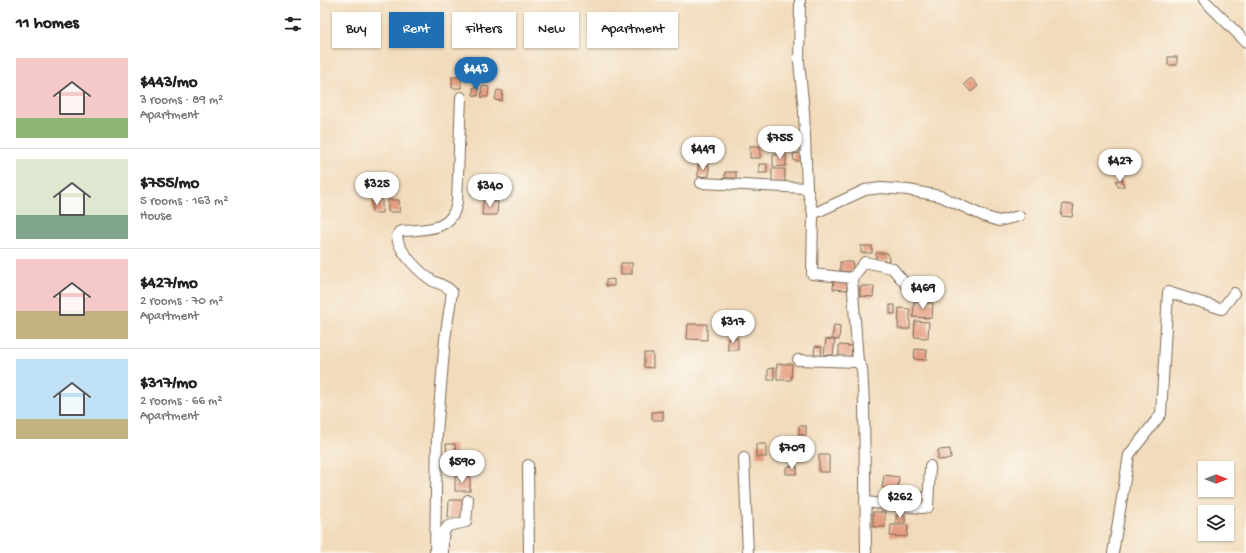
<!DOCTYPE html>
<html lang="en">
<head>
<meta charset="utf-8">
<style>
  :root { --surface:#fff; --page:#f2f2f2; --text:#202124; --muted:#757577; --line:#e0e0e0; --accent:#1f6fb2 }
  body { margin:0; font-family:"Gochi Hand",sans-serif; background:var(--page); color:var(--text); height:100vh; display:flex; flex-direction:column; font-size:15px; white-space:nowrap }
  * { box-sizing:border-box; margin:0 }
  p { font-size:13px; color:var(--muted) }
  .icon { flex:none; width:22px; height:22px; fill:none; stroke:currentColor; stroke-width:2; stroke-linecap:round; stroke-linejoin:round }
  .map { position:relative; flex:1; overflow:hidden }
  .side { display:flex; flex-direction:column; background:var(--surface); width:320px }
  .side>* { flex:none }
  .banner { position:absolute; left:12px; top:12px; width:380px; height:36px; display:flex; gap:8px }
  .needle { width:26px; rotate:90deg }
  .controls { position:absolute; left:878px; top:461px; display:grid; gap:8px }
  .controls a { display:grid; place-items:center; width:36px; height:36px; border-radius:0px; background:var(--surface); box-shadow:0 1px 3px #0004; font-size:20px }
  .price { position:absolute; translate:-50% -34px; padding:0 9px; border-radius:14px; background:#fff; color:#222; font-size:13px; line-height:26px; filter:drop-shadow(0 1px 2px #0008) }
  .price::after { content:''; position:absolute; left:50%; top:24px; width:12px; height:9px; margin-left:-6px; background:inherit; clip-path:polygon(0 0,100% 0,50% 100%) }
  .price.on { background:var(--accent); color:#fff }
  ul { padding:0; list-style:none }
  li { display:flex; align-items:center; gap:12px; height:100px; padding:0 16px }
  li+li { border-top:1px solid var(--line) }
  li span { display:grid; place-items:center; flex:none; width:112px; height:80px; border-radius:0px; color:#555 }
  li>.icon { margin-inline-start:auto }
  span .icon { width:48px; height:48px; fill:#fffc; stroke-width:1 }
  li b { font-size:17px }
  h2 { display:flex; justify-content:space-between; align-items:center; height:48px; padding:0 16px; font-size:17px }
  .pill { padding:0 14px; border-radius:0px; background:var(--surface); box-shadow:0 1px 3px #0004; font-size:14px; line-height:36px }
  .pill.on { background:var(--accent); color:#fff }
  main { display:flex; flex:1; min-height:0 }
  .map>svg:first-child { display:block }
  .building { fill:#e59c80 }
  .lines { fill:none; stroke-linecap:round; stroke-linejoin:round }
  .minor-casing { stroke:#7b6855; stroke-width:12 }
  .minor { stroke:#fff; stroke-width:10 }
</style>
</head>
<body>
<main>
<section class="side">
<h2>11 homes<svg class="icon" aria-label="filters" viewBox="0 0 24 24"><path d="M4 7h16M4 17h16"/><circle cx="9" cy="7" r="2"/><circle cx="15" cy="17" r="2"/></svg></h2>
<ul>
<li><span style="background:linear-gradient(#f6c9c9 75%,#8fb573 0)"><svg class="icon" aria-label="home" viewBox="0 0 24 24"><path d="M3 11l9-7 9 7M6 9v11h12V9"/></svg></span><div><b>$443/mo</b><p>3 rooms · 89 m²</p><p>Apartment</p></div></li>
<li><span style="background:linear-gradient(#dfe7d0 70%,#7fa58c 0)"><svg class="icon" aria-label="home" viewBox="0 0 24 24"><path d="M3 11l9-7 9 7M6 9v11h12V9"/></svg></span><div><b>$755/mo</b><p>5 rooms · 163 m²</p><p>House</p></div></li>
<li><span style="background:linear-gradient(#f6c9c9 65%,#c2b280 0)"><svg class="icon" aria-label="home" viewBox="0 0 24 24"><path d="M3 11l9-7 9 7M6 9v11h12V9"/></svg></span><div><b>$427/mo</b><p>2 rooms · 70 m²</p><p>Apartment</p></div></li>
<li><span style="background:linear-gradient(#bfe0f5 75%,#c2b280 0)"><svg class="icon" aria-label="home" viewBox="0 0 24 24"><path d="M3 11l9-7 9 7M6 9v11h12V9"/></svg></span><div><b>$317/mo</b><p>2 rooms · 66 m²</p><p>Apartment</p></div></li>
</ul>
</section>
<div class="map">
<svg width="926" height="553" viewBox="0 0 926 553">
  <rect width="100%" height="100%" fill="#fbf7ec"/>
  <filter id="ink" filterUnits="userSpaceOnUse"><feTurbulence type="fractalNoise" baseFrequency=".025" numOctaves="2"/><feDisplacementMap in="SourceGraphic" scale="8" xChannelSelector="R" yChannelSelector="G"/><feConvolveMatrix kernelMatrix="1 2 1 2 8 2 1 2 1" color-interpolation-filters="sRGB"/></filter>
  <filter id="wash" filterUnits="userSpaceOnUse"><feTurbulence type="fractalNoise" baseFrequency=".012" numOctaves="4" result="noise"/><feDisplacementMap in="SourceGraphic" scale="16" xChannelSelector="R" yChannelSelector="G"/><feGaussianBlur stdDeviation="0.9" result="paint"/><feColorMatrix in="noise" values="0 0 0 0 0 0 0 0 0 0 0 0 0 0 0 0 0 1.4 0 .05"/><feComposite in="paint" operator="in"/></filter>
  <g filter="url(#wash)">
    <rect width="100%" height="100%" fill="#f2dbbc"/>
    <g id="blocks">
      <g class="building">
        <rect x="848" y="57" width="9" height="8"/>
        <rect x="132" y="77" width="9" height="11"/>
        <polygon points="651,78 658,86 651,92 644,84"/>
        <polygon points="162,86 169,87 168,97 161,97"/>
        <polygon points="153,87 159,88 158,96 153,95"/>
        <polygon points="177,90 183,91 182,101 175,100"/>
        <rect x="430" y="146" width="10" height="12"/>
        <polygon points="481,153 482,161 474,161 473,154"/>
        <polygon points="466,154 466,166 453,167 453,155"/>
        <rect x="439" y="164" width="8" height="9"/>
        <polygon points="378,165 389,165 389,176 378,177"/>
        <rect x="452" y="169" width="13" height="13"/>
        <rect x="405" y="172" width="11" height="6"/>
        <polygon points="802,179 804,186 798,187 796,181"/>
        <polygon points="62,199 62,213 52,213 52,200"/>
        <polygon points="68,200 79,200 80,212 68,212"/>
        <polygon points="163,201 178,202 177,215 162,215"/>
        <polygon points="743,204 754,205 752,217 741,216"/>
        <rect x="541" y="246" width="11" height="7"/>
        <polygon points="556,253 568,253 569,261 556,261"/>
        <polygon points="520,262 533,262 532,272 520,271"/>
        <rect x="301" y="263" width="11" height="11"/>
        <polygon points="294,279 294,286 286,286 286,280"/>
        <polygon points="514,279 527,280 527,290 513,289"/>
        <polygon points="540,286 554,286 553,297 540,296"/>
        <polygon points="604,291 611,292 610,301 602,300"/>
        <polygon points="594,302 613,303 612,318 593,317"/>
        <rect x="570" y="305" width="5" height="9"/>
        <polygon points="579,308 590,309 590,329 578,329"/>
        <polygon points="595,321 609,322 608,338 594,337"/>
        <polygon points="368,324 387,324 387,340 367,339"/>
        <polygon points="514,325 520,326 519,340 512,339"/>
        <rect x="408" y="338" width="10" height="12"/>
        <polygon points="506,339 515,340 513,355 504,355"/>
        <polygon points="519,345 532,346 531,357 519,356"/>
        <polygon points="495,346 502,347 501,356 494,355"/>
        <polygon points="595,349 607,350 606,360 594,359"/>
        <polygon points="324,353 333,353 333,368 324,367"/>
        <polygon points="457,364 472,364 471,380 457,380"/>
        <polygon points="454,368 454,380 448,380 448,369"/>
        <polygon points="343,411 343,420 332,420 332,412"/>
        <rect x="479" y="426" width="7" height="9"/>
        <polygon points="459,437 468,438 467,447 458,446"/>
        <polygon points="126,444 135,444 136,454 127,455"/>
        <rect x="436" y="444" width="10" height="13"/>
        <polygon points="630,449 631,459 618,460 618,450"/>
        <polygon points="470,454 486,454 486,461 470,460"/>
        <rect x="499" y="455" width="10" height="17"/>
        <polygon points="477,466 477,474 466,474 466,467"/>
        <polygon points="564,475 579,477 578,489 562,488"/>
        <rect x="135" y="476" width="15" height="15"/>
        <polygon points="593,492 605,492 604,505 593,505"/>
        <polygon points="129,500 144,500 143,518 128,517"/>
        <rect x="553" y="512" width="12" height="15"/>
        <rect x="576" y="515" width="9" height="8"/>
        <polygon points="571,525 588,525 587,537 570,536"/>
      </g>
    </g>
  </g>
  <g filter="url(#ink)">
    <use href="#blocks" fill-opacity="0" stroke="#7b6855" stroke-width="1"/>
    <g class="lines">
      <defs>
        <g id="minor">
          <polyline points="480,0 479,62 484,111 487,188 493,214 492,274 532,278 538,362 542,368 544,404 546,553"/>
          <polyline points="884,0 926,42"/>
          <polyline points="381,183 487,188"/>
          <polyline points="493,214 545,190 561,188 588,190 620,196 666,217 679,221 699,216"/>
          <polyline points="532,278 545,262 572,268 595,295"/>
          <polyline points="478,360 538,362"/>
          <polyline points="424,458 428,553"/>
          <polyline points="208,465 209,553"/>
          <polyline points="545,502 602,508 608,507 610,466"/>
          <path d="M 115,553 L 117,433 L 125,339 L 132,292 C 128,286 119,284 113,281 C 100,273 79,252 77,237 L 79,232 L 82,231 C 106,229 132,232 137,202 L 141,97"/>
          <path d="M 123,553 C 123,544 121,533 128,526 L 146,522 L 148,500"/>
          <polyline points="793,553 809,455 841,414 848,292 902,309 914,293"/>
        </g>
      </defs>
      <use href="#minor" class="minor-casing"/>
      <use href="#minor" class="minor"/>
    </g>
  </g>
</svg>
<div class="controls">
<a><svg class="needle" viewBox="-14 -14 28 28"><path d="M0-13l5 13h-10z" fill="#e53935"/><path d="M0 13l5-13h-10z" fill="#757577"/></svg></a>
<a><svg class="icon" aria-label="layers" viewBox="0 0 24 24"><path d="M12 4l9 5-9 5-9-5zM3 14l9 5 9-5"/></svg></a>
</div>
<b class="price on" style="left:156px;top:91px">$443</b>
<b class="price" style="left:460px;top:160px">$755</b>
<b class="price" style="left:383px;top:171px">$449</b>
<b class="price" style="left:800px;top:183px">$427</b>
<b class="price" style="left:57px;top:206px">$325</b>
<b class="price" style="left:170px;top:208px">$340</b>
<b class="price" style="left:603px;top:310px">$469</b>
<b class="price" style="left:413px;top:344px">$317</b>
<b class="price" style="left:472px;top:470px">$709</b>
<b class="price" style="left:142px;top:484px">$590</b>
<b class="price" style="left:580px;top:519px">$262</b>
<div class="banner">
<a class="pill">Buy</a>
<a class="pill on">Rent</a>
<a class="pill">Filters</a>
<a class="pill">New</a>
<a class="pill">Apartment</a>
</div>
</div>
</main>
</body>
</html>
